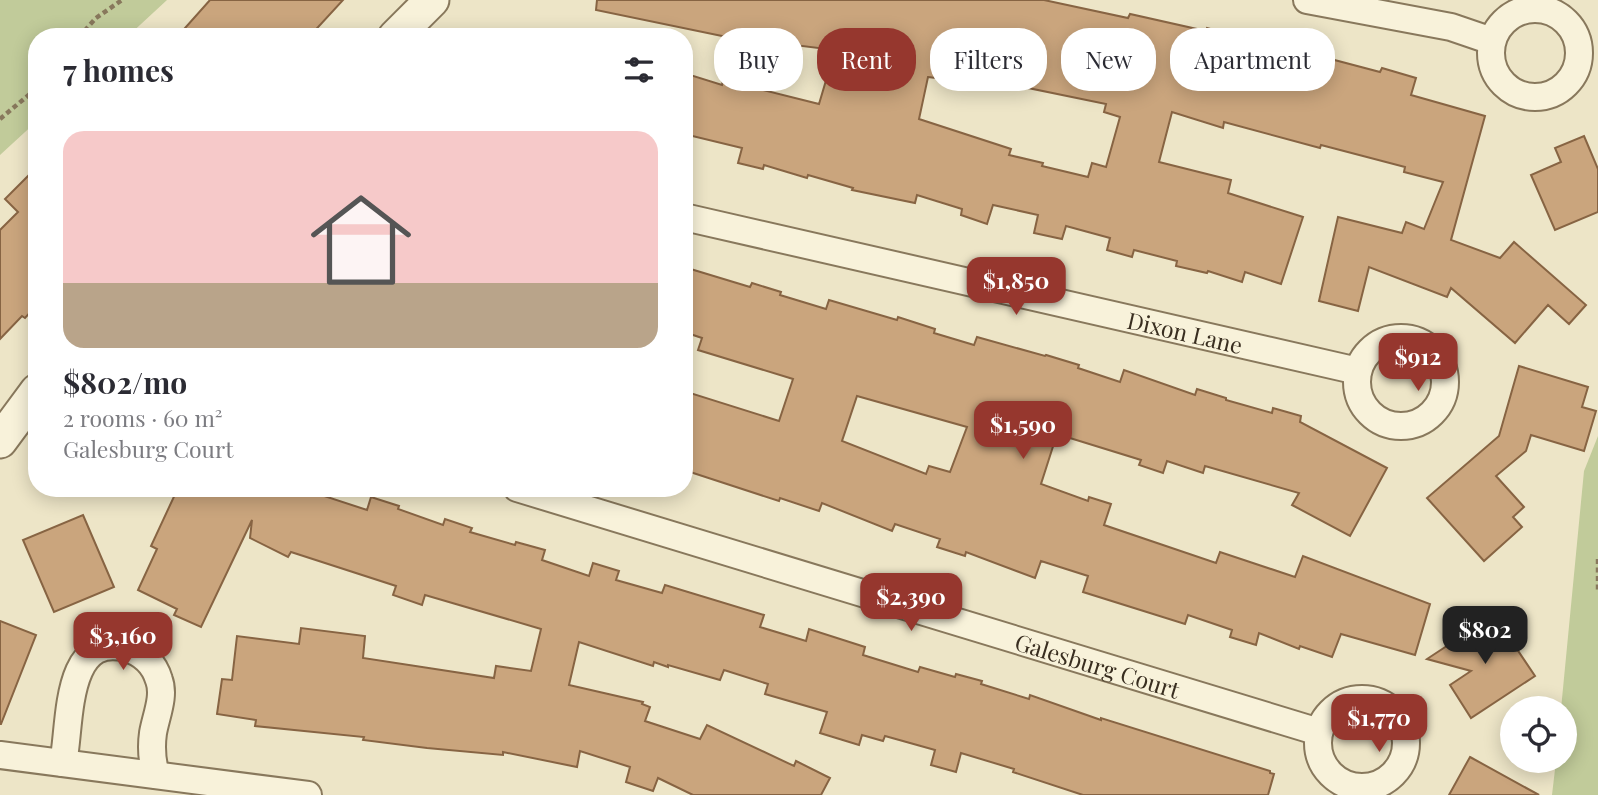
<!DOCTYPE html>
<html lang="en">
<head>
<meta charset="utf-8">
<style>
  :root { --surface:#fff; --page:#f7f7f7; --text:#2b2b33; --muted:#7c7c81; --accent:#96372e }
  body { margin:0; font-family:"Playfair Display",serif; background:var(--page); color:var(--text); height:100vh; display:flex; flex-direction:column; font-size:26px; white-space:nowrap }
  * { box-sizing:border-box; margin:0 }
  p { font-size:23px; color:var(--muted) }
  .icon { flex:none; width:38px; height:38px; fill:none; stroke:currentColor; stroke-width:2; stroke-linecap:round; stroke-linejoin:round }
  .map { position:relative; flex:1; overflow:hidden }
  .drawer { position:absolute; left:28px; top:28px; width:665px; height:469px; display:flex; flex-direction:column; background:var(--surface); border-radius:28px; box-shadow:0 4px 18px #0003 }
  .drawer>* { flex:none }
  .hud { position:absolute; left:714px; top:28px; width:665px; height:63px; display:flex; gap:14px }
  .tools { position:absolute; left:1500px; top:696px; display:grid; gap:14px }
  .tools a { display:grid; place-items:center; width:77px; height:77px; border-radius:50%; background:var(--surface); box-shadow:0 4px 18px #0003; font-size:35px }
  .price { position:absolute; translate:-50% -60px; padding:0 16px; border-radius:14px; background:var(--accent); color:#fff; font-size:23px; line-height:46px; filter:drop-shadow(0 2px 4px #0008) }
  .price::after { content:''; position:absolute; left:50%; top:42px; width:21px; height:16px; margin-left:-10px; background:inherit; clip-path:polygon(0 0,100% 0,50% 100%) }
  .price.selected { background:#222; color:#fff }
  ul { padding:0; list-style:none }
  li { display:grid; align-content:center; gap:14px; height:371px; padding:0 35px }
  li span { display:grid; place-items:center; height:217px; border-radius:21px; color:#555 }
  li>.icon { margin-inline-start:auto }
  span .icon { width:126px; height:126px; fill:#fffc; stroke-width:1 }
  li b { font-size:30px }
  h2 { display:flex; justify-content:space-between; align-items:center; height:84px; padding:0 35px; font-size:30px }
  .chip { padding:0 24px; border-radius:28px; background:var(--surface); box-shadow:0 4px 18px #0003; font-size:24px; line-height:63px }
  .chip.selected { background:var(--accent); color:#fff }
  .map>svg:first-child { display:block }
  .green { fill:#c1cb9a }
  .building { fill:#caa57d; stroke:#876443; stroke-width:2; fill-rule:evenodd }
  .lines { fill:none; stroke-linecap:round; stroke-linejoin:round }
  .minor-casing { stroke:#88785c; stroke-width:30 }
  .tertiary-casing { stroke:#88785c; stroke-width:37 }
  .path { stroke:#88785c; stroke-width:4.5; stroke-dasharray:5 3.5; stroke-linecap:butt }
  .minor { stroke:#f8f2da; stroke-width:26 }
  .tertiary { stroke:#f8f2da; stroke-width:33 }
  .labels { text-anchor:middle; dominant-baseline:central; stroke-width:5; stroke-linejoin:round; paint-order:stroke }
  .street-label { font-size:23px; fill:#392e20; stroke:#f5efd6 }
</style>
</head>
<body>
<div class="map">
<svg width="1598" height="795" viewBox="0 0 1598 795">
  <rect width="100%" height="100%" fill="#ede5c7"/>
  <g class="green">
    <polygon points="0,0 167,0 127,37 37,37 37,121 0,155"/>
    <polygon points="1598,436 1598,795 1552,795 1556,761 1564,761 1564,709 1561,709 1584,471"/>
  </g>
  <g class="building">
    <polygon points="210,0 343,0 309,37 177,37"/>
    <path d="M 597,0 L 1044,0 L 1128,18 L 1130,14 L 1206,31 L 1207,28 L 1238,37 L 1239,35 L 1307,56 L 1308,53 L 1380,72 L 1382,68 L 1416,78 L 1411,95 L 1485,116 L 1451,240 L 1500,258 L 1514,242 L 1586,305 L 1569,324 L 1548,305 L 1515,343 L 1451,288 L 1447,297 L 1369,267 L 1358,311 L 1319,301 L 1338,217 L 1402,233 L 1406,222 L 1424,229 L 1443,182 L 1404,172 L 1405,167 L 1321,145 L 1320,148 L 1224,122 L 1223,128 L 1172,112 L 1159,162 L 1231,180 L 1228,193 L 1303,217 L 1281,284 L 1245,272 L 1242,282 L 1208,271 L 1207,273 L 1176,266 L 1177,261 L 1134,250 L 1132,257 L 1107,250 L 1110,238 L 1066,226 L 1062,239 L 1034,233 L 1038,215 L 993,205 L 987,224 L 961,215 L 962,209 L 917,195 L 915,203 L 852,190 L 853,188 L 808,175 L 807,178 L 764,165 L 763,169 L 738,163 L 742,148 L 684,134 L 684,73 L 722,85 L 723,80 L 819,104 L 835,50 L 722,36 L 596,10 ZM 928,77 L 1022,89 L 1023,87 L 1106,104 L 1104,112 L 1120,117 L 1106,167 L 1092,163 L 1088,177 L 1042,166 L 1043,163 L 1009,155 L 1011,149 L 919,119 Z"/>
    <polygon points="1584,136 1598,169 1598,212 1555,230 1531,175 1561,162 1555,148"/>
    <polygon points="37,167 37,305 25,318 22,316 0,339 0,230 18,212 5,199"/>
    <path d="M 684,267 L 750,287 L 752,283 L 781,292 L 780,295 L 826,309 L 829,300 L 897,320 L 898,317 L 935,329 L 934,333 L 974,345 L 977,337 L 1045,356 L 1046,355 L 1079,365 L 1078,368 L 1120,382 L 1124,370 L 1195,395 L 1197,389 L 1226,398 L 1226,400 L 1272,413 L 1273,408 L 1301,416 L 1300,422 L 1387,468 L 1350,536 L 1292,505 L 1299,493 L 1205,466 L 1203,473 L 1167,461 L 1163,473 L 1139,465 L 1141,460 L 1057,434 L 1041,484 L 1088,501 L 1089,497 L 1111,504 L 1104,525 L 1216,563 L 1220,552 L 1295,577 L 1303,556 L 1430,604 L 1415,655 L 1341,634 L 1332,657 L 1300,646 L 1299,649 L 1259,633 L 1256,645 L 1230,637 L 1232,630 L 1188,615 L 1185,624 L 1083,592 L 1088,576 L 1041,561 L 1035,578 L 966,552 L 965,556 L 937,547 L 940,539 L 895,524 L 892,531 L 822,503 L 819,511 L 780,498 L 779,501 L 684,470 L 684,391 L 779,421 L 793,379 L 698,350 L 702,338 L 684,332 ZM 857,396 L 967,427 L 950,472 L 929,466 L 926,474 L 842,441 Z"/>
    <polygon points="1519,366 1588,387 1582,407 1596,411 1584,451 1531,435 1526,451 1496,476 1524,507 1513,517 1522,527 1484,561 1427,498 1499,436"/>
    <polygon points="178,488 325,488 321,495 367,510 371,497 399,506 398,509 443,525 445,519 472,528 470,532 515,545 516,542 545,550 542,560 589,576 593,563 619,571 616,580 662,593 665,585 764,615 760,627 806,641 809,629 865,647 863,655 918,672 920,667 955,677 956,674 982,681 981,684 1029,699 1030,695 1101,720 1101,718 1270,771 1270,773 1274,774 1268,795 1083,795 1013,772 1014,769 961,753 956,772 931,765 935,750 885,736 883,741 862,735 859,745 820,733 827,712 765,694 768,684 724,670 720,680 668,665 668,667 654,662 653,666 579,642 569,685 643,702 642,704 650,707 645,721 700,739 707,725 794,766 796,761 830,778 821,795 693,795 658,778 653,791 626,782 630,767 580,751 577,767 503,752 503,755 427,748 363,740 364,737 255,726 256,720 217,714 222,679 232,680 237,636 299,644 301,628 365,636 363,658 494,678 496,666 531,671 541,629 425,595 422,605 393,595 396,586 291,552 288,557 250,538 252,520 201,627 174,615 177,609 138,590 157,549 151,546"/>
    <polygon points="83,515 114,587 54,612 23,540"/>
    <polygon points="1494,615 1535,676 1471,718 1450,685 1471,671 1427,659"/>
    <polygon points="0,621 36,635 1,724 0,724"/>
    <polygon points="1470,757 1539,795 1449,795"/>
  </g>
  <g class="lines">
    <defs>
      <g id="minor">
        <polyline points="1307,0 1451,27 1492,41"/>
        <circle cx="1535" cy="53" r="44"/>
        <path id="s1" d="M 684,217 L 1358,371"/>
        <circle cx="1401" cy="382" r="44"/>
        <path id="s2" d="M 517,488 L 1319,732"/>
        <circle cx="1362" cy="743" r="44"/>
        <polyline points="0,755 308,795"/>
        <path d="M 63,763 C 71,728 63,632 126,648 C 143,653 154,663 159,680 C 165,696 156,716 153,733 C 151,747 152,761 156,775"/>
      </g>
      <g id="tertiary">
        <polyline points="395,37 432,0"/>
        <polyline points="0,441 37,391"/>
      </g>
    </defs>
    <use href="#minor" class="minor-casing"/>
    <use href="#tertiary" class="tertiary-casing"/>
    <g class="path">
      <polyline points="79,37 96,18 122,0"/>
      <polyline points="0,119 37,88"/>
      <polyline points="1598,559 1598,591"/>
    </g>
    <use href="#minor" class="minor"/>
    <use href="#tertiary" class="tertiary"/>
  </g>
  <g class="labels">
    <g class="street-label">
      <text stroke="none"><textPath href="#s1" startOffset="514">Dixon Lane</textPath></text>
      <text stroke="none"><textPath href="#s2" startOffset="607">Galesburg Court</textPath></text>
    </g>
  </g>
</svg>
<div class="tools">
<a><svg class="icon" aria-label="locate" viewBox="0 0 24 24"><circle cx="12" cy="12" r="6"/><path d="M12 2v4M12 18v4M2 12h4M18 12h4"/></svg></a>
</div>
<b class="price" style="left:1016px;top:317px">$1,850</b>
<b class="price" style="left:1418px;top:393px">$912</b>
<b class="price" style="left:1023px;top:461px">$1,590</b>
<b class="price" style="left:911px;top:633px">$2,390</b>
<b class="price selected" style="left:1485px;top:666px">$802</b>
<b class="price" style="left:123px;top:672px">$3,160</b>
<b class="price" style="left:1379px;top:754px">$1,770</b>
<div class="hud">
<a class="chip">Buy</a>
<a class="chip selected">Rent</a>
<a class="chip">Filters</a>
<a class="chip">New</a>
<a class="chip">Apartment</a>
</div>
<section class="drawer">
<h2>7 homes<svg class="icon" aria-label="filters" viewBox="0 0 24 24"><path d="M4 7h16M4 17h16"/><circle cx="9" cy="7" r="2"/><circle cx="15" cy="17" r="2"/></svg></h2>
<ul>
<li><span style="background:linear-gradient(#f6c9c9 70%,#b9a48a 0)"><svg class="icon" aria-label="home" viewBox="0 0 24 24"><path d="M3 11l9-7 9 7M6 9v11h12V9"/></svg></span><div><b>$802/mo</b><p>2 rooms · 60 m²</p><p>Galesburg Court</p></div></li>
</ul>
</section>
</div>
</body>
</html>
